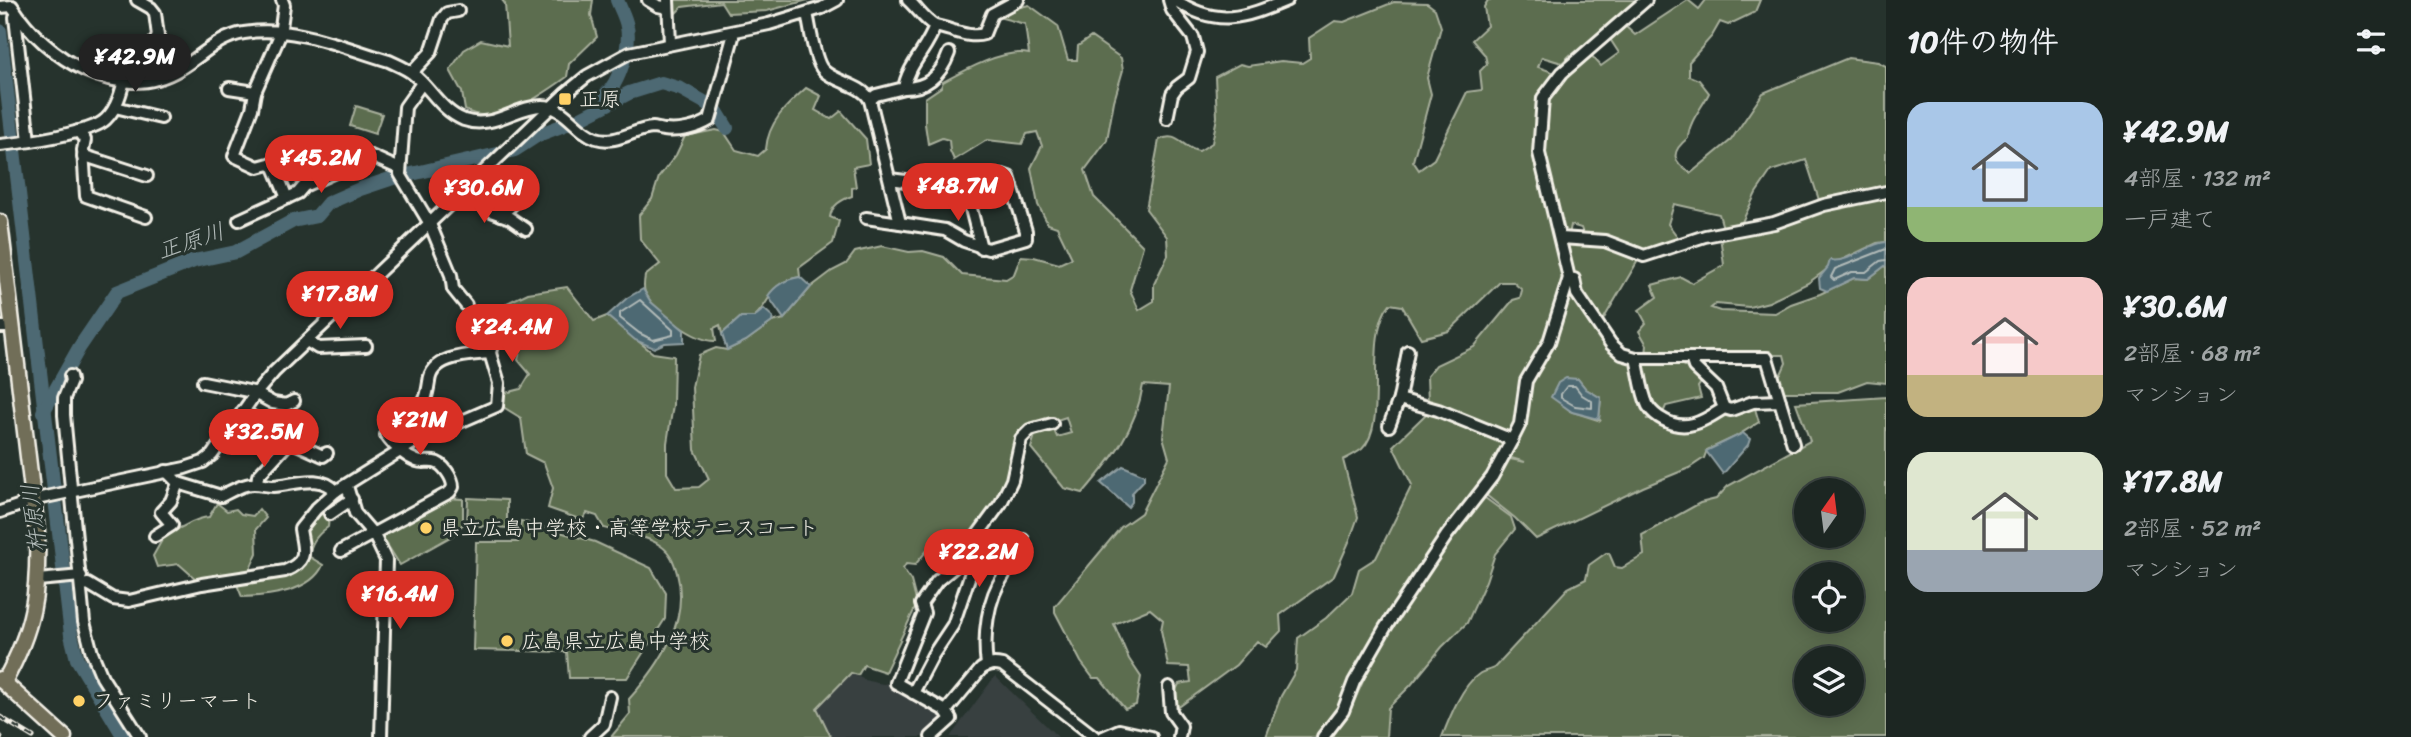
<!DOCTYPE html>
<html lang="ja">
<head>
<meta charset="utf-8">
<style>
  :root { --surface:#1c2622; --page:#29322f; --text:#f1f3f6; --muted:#a0a5a5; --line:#3a4340; --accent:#d93025 }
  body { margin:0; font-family:Sriracha,"Klee One",sans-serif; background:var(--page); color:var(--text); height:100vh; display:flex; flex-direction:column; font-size:26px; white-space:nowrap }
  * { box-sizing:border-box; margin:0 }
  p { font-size:23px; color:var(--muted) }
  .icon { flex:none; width:38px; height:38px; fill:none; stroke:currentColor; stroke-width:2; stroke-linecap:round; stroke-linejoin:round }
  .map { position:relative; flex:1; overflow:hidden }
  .panel { display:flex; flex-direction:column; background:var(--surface); width:525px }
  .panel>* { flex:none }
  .needle { width:46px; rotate:14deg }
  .buttons { position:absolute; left:1794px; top:478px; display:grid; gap:14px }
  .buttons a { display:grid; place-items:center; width:70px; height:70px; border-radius:50%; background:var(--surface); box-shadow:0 4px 18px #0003,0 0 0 2px var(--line); font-size:35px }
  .price { position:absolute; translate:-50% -60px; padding:0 16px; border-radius:24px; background:var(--accent); color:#fff; font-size:23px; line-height:46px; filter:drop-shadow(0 2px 4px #0008) }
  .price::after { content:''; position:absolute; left:50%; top:42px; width:21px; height:16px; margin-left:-10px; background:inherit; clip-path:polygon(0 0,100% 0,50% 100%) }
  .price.on { background:#222; color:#fff }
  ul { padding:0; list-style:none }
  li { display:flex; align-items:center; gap:21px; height:175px; padding:0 21px }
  li span { display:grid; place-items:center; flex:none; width:196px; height:140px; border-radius:21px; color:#555 }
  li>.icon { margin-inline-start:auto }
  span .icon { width:84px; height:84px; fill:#fffc; stroke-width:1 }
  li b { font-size:30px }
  h2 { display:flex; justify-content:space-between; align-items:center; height:84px; padding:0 21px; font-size:30px }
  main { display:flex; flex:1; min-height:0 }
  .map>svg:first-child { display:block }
  .built { fill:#373f3f }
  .green { fill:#5c6d4f; stroke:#a8af9c; stroke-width:2; fill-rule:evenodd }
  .water { fill:#4e6973; stroke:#909fa2; stroke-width:2 }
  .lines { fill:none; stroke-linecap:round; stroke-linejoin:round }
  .shore { stroke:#b2bbb9; stroke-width:2 }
  .river { stroke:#4e6973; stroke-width:14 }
  .minor-casing { stroke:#f4f1e8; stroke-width:16 }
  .major-casing { stroke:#f4f1e8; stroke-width:19 }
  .minor { stroke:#26332d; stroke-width:10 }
  .major { stroke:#716e59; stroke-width:14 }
  .rail-casing { stroke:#f4f1e8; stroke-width:5 }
  .rail { stroke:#26332d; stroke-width:2.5; stroke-dasharray:8; stroke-linecap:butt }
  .poi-dot { fill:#ffd166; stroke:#26332d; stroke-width:2.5 }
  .labels { text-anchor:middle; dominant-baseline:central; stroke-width:6; stroke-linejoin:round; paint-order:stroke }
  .poi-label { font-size:21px; fill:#f4f1e8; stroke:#26332d; text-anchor:start }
  .water-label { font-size:23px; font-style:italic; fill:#b2bbb9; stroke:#26332d }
</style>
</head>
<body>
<main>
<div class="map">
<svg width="1886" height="737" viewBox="0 0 1886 737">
  <rect width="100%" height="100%" fill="#26332d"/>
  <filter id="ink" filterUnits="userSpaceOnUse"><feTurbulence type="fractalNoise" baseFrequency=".0143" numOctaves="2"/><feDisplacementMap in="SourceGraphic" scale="14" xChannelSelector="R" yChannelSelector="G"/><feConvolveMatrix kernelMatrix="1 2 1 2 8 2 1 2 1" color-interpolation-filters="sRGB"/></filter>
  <g filter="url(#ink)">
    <g class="built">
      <polygon points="851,673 865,680 883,684 888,683 945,717 923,737 831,737 817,708"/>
      <polygon points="995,676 1058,737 950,737"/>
    </g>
    <g class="green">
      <path d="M 502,0 L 593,0 L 591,15 L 597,37 L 569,64 L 567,77 C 542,95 497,128 465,110 L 462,92 L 450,70 L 464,50 L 481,40 L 508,46 L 505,4 Z"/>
      <polygon points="674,0 808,0 767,11 728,13 721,2 682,7 674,15"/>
      <path d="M 1488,0 L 1641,0 L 1571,60 L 1570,55 L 1562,63 L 1542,57 L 1538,67 L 1558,74 L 1540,97 L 1536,154 L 1567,276 L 1519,416 L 1510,435 L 1428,402 L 1427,376 L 1436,365 L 1474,347 L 1513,300 L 1520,298 L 1522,290 L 1513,282 L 1500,282 L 1449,331 L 1421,338 L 1402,306 L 1390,304 C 1362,337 1390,423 1362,449 C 1357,453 1349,457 1343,460 L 1358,517 L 1349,542 L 1334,576 L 1280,615 L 1281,631 L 1266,647 L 1257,641 L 1236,665 L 1176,709 L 1173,696 L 1179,684 L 1191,682 L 1189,667 L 1168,666 L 1161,630 L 1163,620 L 1150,609 L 1114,624 L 1129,659 L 1141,677 L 1136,705 L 1125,709 L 1100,678 L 1093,678 L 1081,662 L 1055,612 L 1055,606 L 1121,527 L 1141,513 L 1169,458 L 1163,437 L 1169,387 L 1143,385 C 1136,430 1112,459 1083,493 L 1064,488 L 1031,448 L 1036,432 L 1053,428 L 1057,437 L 1071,433 L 1066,417 L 1029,429 L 1001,499 L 975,529 L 950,565 L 929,548 L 915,565 L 906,564 L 903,569 L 911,581 L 917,604 L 885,672 L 864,665 L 858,675 L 851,673 L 817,708 L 831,737 L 611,737 L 630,714 L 629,699 C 660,665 690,621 677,573 C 674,562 671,553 661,546 C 646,535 622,533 604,528 L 597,516 L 587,513 L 582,520 L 548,508 L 553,488 L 544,463 L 526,454 L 521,418 L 500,405 L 501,394 L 521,389 L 530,374 L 518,360 L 525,331 L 507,303 L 528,293 L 567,287 L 594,321 L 607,316 L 653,353 L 674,356 L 673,405 L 667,443 L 667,473 L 676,488 L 699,487 L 709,479 L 695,450 L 692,387 L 699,355 L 716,348 L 727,350 L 746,341 L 772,322 L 784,319 L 811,287 L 832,271 L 846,264 L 855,252 L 882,246 L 909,252 L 923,251 L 944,257 L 962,275 L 1006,279 L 1014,274 L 1021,256 L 1034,257 L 1059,264 L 1072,258 L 1057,227 L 1048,224 L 1038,205 L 1031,168 L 1042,146 L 1037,132 L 1027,134 L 1022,144 L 987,140 L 954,160 L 950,151 L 949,140 L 942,138 L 928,144 L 925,124 L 925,98 L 941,87 L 943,82 C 965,70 1005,48 1029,54 L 1025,24 L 998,17 L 1016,8 L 1029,5 L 1058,26 L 1068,60 L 1077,60 L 1078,46 L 1091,37 L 1121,58 L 1123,70 L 1114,101 L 1107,140 L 1085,170 L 1094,197 L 1143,246 L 1130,290 L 1139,310 L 1154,301 L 1154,284 L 1168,255 L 1167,237 L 1146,209 L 1159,140 C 1178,130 1182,149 1199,151 L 1212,143 L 1217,117 L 1215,77 L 1240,64 L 1248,66 L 1281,61 L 1302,63 L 1310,58 L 1309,38 L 1335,21 L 1344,22 L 1394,2 L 1427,3 L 1435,9 L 1441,27 L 1427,78 L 1431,94 L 1413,161 L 1419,170 L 1434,159 L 1467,92 L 1482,90 L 1480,71 L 1487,64 L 1485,55 L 1472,40 L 1487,26 L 1484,7 Z"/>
      <path d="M 1688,0 L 1699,9 L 1706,0 L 1760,0 L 1755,12 L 1728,25 L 1720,22 L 1712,36 L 1689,62 L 1689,76 L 1699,80 L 1709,93 C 1702,108 1689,121 1688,138 C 1670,152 1672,162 1691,173 L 1731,140 L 1763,93 L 1848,58 L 1878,62 L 1886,66 L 1886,187 L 1820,203 L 1806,160 L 1771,171 L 1756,193 L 1742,222 L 1723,228 L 1719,214 L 1674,204 L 1668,224 L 1680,240 L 1645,254 L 1584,236 L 1581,228 L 1571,225 L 1569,235 L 1561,231 L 1541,153 L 1544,99 L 1590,54 L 1601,66 L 1619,53 L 1608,36 L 1624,25 L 1635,35 Z"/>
      <path d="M 806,88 L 821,96 L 815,110 L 831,119 L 841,111 L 866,139 L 869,164 L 853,167 L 856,187 L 852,188 L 852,196 C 841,200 832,205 830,217 L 839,221 L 833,243 L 799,268 L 800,277 C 768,282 773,301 754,317 L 741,317 L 722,334 L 720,325 L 714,328 L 716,341 C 696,342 653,311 645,292 C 643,287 644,282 645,276 L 660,264 L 640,239 L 639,215 L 652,199 L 659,177 L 676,155 L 685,136 L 716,130 L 724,132 L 736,150 L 758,156 L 766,149 C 768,122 787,105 806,88 Z"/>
      <polygon points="356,106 382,114 375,134 350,126"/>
      <polygon points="1886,195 1886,242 1877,243 1837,262 1808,283 1769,302 1749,307 1716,304 1711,308 1720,311 1775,313 1791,304 1820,294 1854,278 1868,279 1886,265 1886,383 1867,381 1838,392 1781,392 1775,375 1781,374 1786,363 1784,355 1646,355 1647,345 1639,331 1646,323 1639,310 1657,297 1652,285 1681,277 1692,283 1724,265 1720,236"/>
      <polygon points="1566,241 1604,245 1640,257 1603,320 1580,293"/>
      <path d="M 1570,289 L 1609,346 L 1633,360 L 1652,417 L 1646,419 L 1654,419 L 1669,428 L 1700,424 L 1724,408 L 1753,402 L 1759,422 L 1735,437 L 1707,450 L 1704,458 L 1689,468 L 1643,487 L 1536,539 L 1515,518 L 1481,491 L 1505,458 L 1525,462 L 1508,457 L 1527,390 ZM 1578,379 L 1586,389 L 1601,398 L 1599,419 L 1601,421 L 1570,411 Z"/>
      <path d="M 1641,360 C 1664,360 1687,360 1702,381 L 1698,387 L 1701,398 L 1666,406 L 1663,413 L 1650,406 Z"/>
      <path d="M 1886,397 L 1886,737 L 1442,737 C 1449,719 1462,685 1479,674 C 1483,671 1490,670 1494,668 L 1568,588 L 1586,579 L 1589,565 L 1606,553 L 1609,553 L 1615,567 L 1622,568 L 1644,555 L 1642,535 L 1700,503 L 1716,499 L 1728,486 L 1810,441 L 1796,403 ZM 1806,490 L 1852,490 L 1852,536 L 1806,536 ZM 1806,574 L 1852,574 L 1852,620 L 1806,620 ZM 1806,658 L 1852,658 L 1852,704 L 1806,704 Z"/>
      <polygon points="1427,413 1445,415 1506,442 1489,474 1444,531 1329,725 1319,732 1317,737 1266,737 1281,696 1296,670 1298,638 1326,618 1352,593 1359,569 1376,558 1412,485 1393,446"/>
      <polygon points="1481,495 1511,517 1515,529 1495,554 1486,581 1467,623 1442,647 1411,685 1388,708 1386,737 1327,737 1351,708 1387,628"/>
      <polygon points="446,498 463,499 463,524 452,536 400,565 383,538 385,532"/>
      <polygon points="468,498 507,500 507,528 467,525"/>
      <path d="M 217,503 L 227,511 L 236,509 L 241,514 L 253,516 L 259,509 L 266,518 L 256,529 L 257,553 L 249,571 L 197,580 L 179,564 L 157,567 L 153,556 L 166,533 C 184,529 192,518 209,517 Z"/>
      <path d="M 320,514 L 332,516 L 329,517 L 328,527 C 318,534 309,544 310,557 L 323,565 C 311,592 269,596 242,597 L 236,582 L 294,570 L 306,526 Z"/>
      <polygon points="521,521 595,542 651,568 666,593 665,619 627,678 569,678 567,652 473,650 476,542 518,542"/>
    </g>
    <g class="water">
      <path d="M 1886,242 L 1886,265 L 1868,279 L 1854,278 L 1827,291 L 1820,288 L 1819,278 L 1828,267 L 1830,260 C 1849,264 1867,243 1886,242 Z"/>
      <path d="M 800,277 L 811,287 L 784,319 L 768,296 C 776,284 786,279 800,277 Z"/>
      <polygon points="643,289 651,302 684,330 684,342 665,343 654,348 635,340 607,316 627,298"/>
      <polygon points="764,309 773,317 772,322 746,341 727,350 722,334 741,317 754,317"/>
      <polygon points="1566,378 1578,379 1586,389 1601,398 1599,419 1572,412 1551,397 1558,383"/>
      <polygon points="1743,433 1750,439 1748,445 1723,474 1706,451"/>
      <polygon points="1123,466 1144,475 1144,480 1132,493 1132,502 1128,507 1101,483"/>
    </g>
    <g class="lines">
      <g class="shore">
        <polyline points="1886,249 1835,269 1831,277 1834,280 1852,272 1866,272 1880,261 1886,260"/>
        <polygon points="640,300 673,330 673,335 653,340 639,333 620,318 620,313"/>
        <polygon points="1567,386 1575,386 1582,395 1592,401 1592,408 1575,406 1561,398 1561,394"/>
      </g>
      <g class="river">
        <polyline points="0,31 71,635 77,659 124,737"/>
        <path d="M 603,106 L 605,95 C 619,84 631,45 627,27 C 626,18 620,8 617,0"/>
        <polyline points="43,412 79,348 117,292 194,261 236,252 293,221 317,216 328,203 360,189 390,179 515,150 538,135 577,120 629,93 661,83 681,89 706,103 717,112 727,128"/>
      </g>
      <defs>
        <g id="minor">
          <polyline points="282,0 284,5 280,35 255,92 252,109 234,156 258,167 269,164 274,167 287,198"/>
          <polyline points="648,0 658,6 668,8"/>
          <polyline points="668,0 670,43"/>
          <path d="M 908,0 C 919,10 923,19 935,26"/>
          <path d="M 1175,0 C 1217,28 1244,18 1287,0"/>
          <polyline points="1646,0 1562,73 1543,98 1539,153 1569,278 1574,279 1577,294 1611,344 1622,354 1636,358 1767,358 1793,444"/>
          <path d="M 0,7 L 12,6 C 45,58 120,106 180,69 C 202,56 218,37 244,33 C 294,25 342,47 389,61 C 397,65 406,68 413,74 C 431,88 441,111 464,120 C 493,130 516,106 542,106 C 566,106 575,131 596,138 C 617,145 633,129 653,128 C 655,128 662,130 664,130 C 679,132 697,128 710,120 L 733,37 L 732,33"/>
          <path d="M 807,13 C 810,26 814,62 824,71 C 837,83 861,84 870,100 L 900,223 L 945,230 L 964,241 L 988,249 L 1026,238 L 1026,231 L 1009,177 L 1003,175 L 969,185 L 966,189 L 890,179"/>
          <polyline points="17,15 15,17 29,141"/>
          <polyline points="414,74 416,68 431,52 442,19 447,13 458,11"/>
          <polyline points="422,83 405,107 400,174 430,224 451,275 453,289 466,305"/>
          <polyline points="229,88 255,92"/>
          <path d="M 904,88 C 928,88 941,75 949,53"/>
          <path d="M 870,100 L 876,95 L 904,88 C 908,65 928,48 935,26 C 952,29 969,39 984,34 L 992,14 L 1018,0"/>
          <polyline points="115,107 161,118"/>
          <polyline points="1167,119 1172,94 1177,87 1189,78 1197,52 1193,37 1172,10 1169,0"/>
          <polyline points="78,131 85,140 83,150 86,196 146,217"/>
          <path d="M 0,145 C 21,143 93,133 106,119 C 121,105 124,77 130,58 L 152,47 L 158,36 L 155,13 L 151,8 L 137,0"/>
          <polyline points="83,157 88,157 147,176"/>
          <polyline points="966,189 981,248"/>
          <polyline points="465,190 491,211 510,218 526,229"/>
          <polyline points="501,215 528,190"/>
          <polyline points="866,218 900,223"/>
          <polyline points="239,220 298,193 304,186 371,156 400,169"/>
          <polyline points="1561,238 1605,241 1644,256 1705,236 1774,223 1824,205 1886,192"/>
          <polyline points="0,327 12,327"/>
          <polyline points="307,341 318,348 366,346"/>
          <path d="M 1636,358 C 1640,374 1641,391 1648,406 C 1652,412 1658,417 1664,420 C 1687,433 1705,420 1724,408 L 1716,388 L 1694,367 L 1691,358"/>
          <polyline points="70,376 71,381 64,398 64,415 84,622 92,653 102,677 140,737"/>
          <polyline points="203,382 253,392 273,403 286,405 294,401"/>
          <polyline points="1399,399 1438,410 1512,440"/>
          <polyline points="1724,408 1731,410 1753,402 1780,401"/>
          <polyline points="243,411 290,441 323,456 327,453"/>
          <polyline points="1389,426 1399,399 1408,351"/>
          <path d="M 166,471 L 178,483 L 221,496 C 229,492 238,487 246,485 C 256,482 264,486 273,486 C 294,485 319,473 336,491"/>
          <polyline points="257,483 258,476 290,441"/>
          <polyline points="347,486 355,513 374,535 386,560 381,737"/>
          <polyline points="0,512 41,498 185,468 203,462 212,455 256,393 274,372 565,94 587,76 629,53 769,24 822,8 837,0"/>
          <polyline points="330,514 352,499"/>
          <polyline points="155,536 172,525 161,512 171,501 178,483"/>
          <path d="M 341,551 L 450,492 L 453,487 C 453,478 443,463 434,462 C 428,461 422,463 417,461 C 404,456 394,446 386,435 L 410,410 L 416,412 C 426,402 427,395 429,382 C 431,355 470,355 490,353"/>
          <polyline points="38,580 81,576"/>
          <path d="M 82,585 L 88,584 L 113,599 L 129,601 L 202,584 L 285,571 C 310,560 303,550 300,529 L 316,509 L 336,491 L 400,451 L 418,440 L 497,406 L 499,383 L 490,353 L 493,340 L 487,328"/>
          <path d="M 987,665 C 983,636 987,599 1004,575 L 998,558 L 1023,540"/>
          <polyline points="1169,687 1171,712 1181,726 1179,737"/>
          <polyline points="913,693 933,655 953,625 972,569 976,563 998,558"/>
          <path d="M 946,711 L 981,669 C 988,664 993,663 1002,665 L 1095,737"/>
          <polyline points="590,737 604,724 610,697"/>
          <polyline points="931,737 951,719 946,711 896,683 924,613 921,604 937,581 954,567 1001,503 1012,480 1021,439 1030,430 1052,424"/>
          <polyline points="1103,737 1119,730 1151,737"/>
          <polyline points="1323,737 1343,711 1354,682 1385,628 1447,535 1492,477 1512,440 1520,424 1526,381 1549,342 1569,278"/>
        </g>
        <g id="major">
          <path d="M 0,222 L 37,532 C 39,593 34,628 4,682"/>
          <polyline points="0,679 64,737"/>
        </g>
      </defs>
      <use href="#minor" class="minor-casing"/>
      <use href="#major" class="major-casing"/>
      <use href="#minor" class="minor"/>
      <use href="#major" class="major"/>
      <defs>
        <g id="rail">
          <polyline points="0,717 33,737"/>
          <polyline points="0,736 1,737"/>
        </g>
      </defs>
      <use href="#rail" class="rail-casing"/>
      <use href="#rail" class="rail"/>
    </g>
  </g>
  <g class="poi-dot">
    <rect x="558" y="92" width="14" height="14" rx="3.5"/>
    <circle cx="426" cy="528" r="7"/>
    <circle cx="507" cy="641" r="7"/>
    <circle cx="79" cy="701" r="7"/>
  </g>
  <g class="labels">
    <g class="poi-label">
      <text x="579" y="99">正原</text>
      <text x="440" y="528">県立広島中学校・高等学校テニスコート</text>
      <text x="521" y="641">広島県立広島中学校</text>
      <text x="93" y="701">ファミリーマート</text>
    </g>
    <g class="water-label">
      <text transform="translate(191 241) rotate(-18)">正原川</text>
      <text transform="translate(34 518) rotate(-97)">杵原川</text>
    </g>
  </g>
</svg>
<div class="buttons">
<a><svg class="needle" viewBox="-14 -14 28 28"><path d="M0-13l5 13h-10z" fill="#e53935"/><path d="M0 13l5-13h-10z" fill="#a0a5a5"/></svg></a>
<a><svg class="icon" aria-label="locate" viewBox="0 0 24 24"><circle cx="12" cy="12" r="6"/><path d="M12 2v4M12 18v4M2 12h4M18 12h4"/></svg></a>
<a><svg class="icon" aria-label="layers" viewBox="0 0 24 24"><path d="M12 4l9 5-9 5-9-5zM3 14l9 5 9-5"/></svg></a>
</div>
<b class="price on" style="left:135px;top:94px">¥42.9M</b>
<b class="price" style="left:321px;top:195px">¥45.2M</b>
<b class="price" style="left:958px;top:223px">¥48.7M</b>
<b class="price" style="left:484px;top:225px">¥30.6M</b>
<b class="price" style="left:340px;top:331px">¥17.8M</b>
<b class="price" style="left:512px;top:364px">¥24.4M</b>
<b class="price" style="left:420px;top:457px">¥21M</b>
<b class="price" style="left:264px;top:469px">¥32.5M</b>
<b class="price" style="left:979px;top:589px">¥22.2M</b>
<b class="price" style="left:400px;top:631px">¥16.4M</b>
</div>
<section class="panel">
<h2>10件の物件<svg class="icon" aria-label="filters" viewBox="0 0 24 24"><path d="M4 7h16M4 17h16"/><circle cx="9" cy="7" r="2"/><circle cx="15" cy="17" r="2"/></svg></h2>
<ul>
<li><span style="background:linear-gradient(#a9c7e8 75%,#8fb573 0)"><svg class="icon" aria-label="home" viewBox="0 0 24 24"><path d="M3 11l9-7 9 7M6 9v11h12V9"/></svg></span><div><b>¥42.9M</b><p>4部屋 · 132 m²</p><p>一戸建て</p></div></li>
<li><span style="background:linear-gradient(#f6c9c9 70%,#c2b280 0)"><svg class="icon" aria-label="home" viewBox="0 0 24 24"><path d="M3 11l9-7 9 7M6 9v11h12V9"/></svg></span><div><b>¥30.6M</b><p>2部屋 · 68 m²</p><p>マンション</p></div></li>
<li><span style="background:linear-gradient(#dfe7d0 70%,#9aa5b1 0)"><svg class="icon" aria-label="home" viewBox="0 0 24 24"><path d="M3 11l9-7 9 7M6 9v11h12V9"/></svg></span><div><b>¥17.8M</b><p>2部屋 · 52 m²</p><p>マンション</p></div></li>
</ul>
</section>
</main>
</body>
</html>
